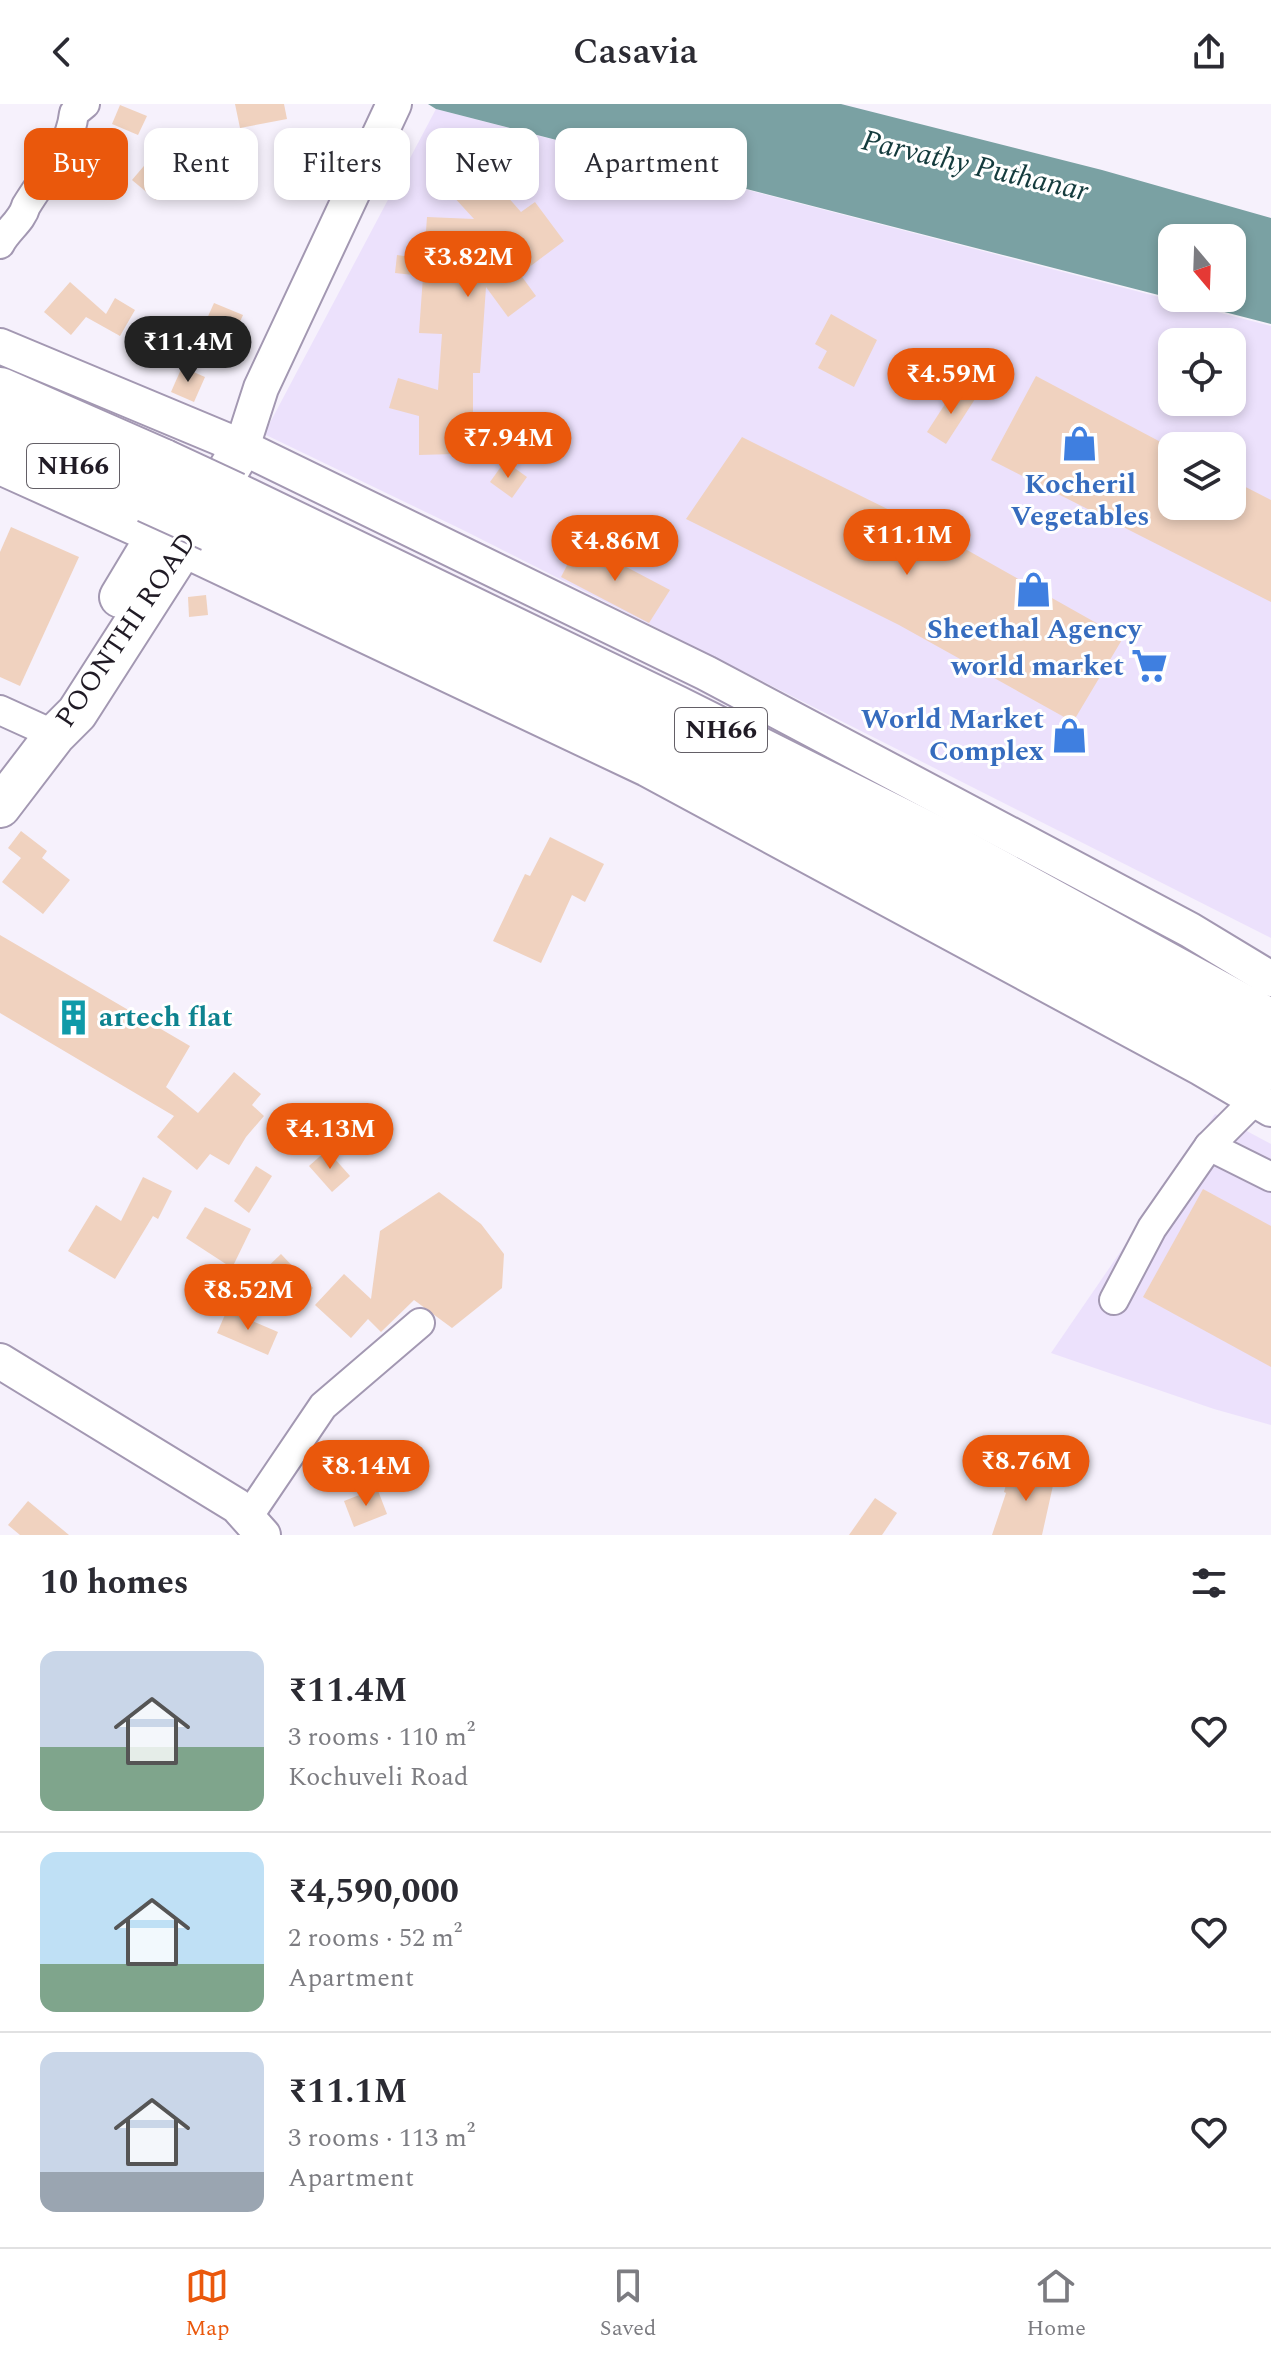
<!DOCTYPE html>
<html lang="en">
<head>
<meta charset="utf-8">
<style>
  :root { --surface:#fff; --page:#f7f7f7; --text:#2b2b33; --muted:#7c7c81; --line:#e1e1e2; --accent:#ea580c }
  body { margin:0; font-family:Spectral,serif; background:var(--page); color:var(--text); height:100vh; display:flex; flex-direction:column; font-size:30px; white-space:nowrap }
  * { box-sizing:border-box; margin:0 }
  p { font-size:26px; color:var(--muted) }
  .icon { flex:none; width:44px; height:44px; fill:none; stroke:currentColor; stroke-width:2; stroke-linecap:round; stroke-linejoin:round }
  .map { position:relative; height:1431px; overflow:hidden }
  .sheet { display:flex; flex-direction:column; background:var(--surface); flex:1 }
  .sheet>* { flex:none }
  .banner { position:absolute; left:24px; top:24px; width:800px; height:72px; display:flex; gap:16px }
  .needle { width:52px; rotate:161deg }
  .tools { position:absolute; left:1158px; top:120px; display:grid; gap:16px }
  .tools a { display:grid; place-items:center; width:88px; height:88px; border-radius:16px; background:var(--surface); box-shadow:0 4px 12px #0003; font-size:40px }
  .price { position:absolute; translate:-50% -68px; padding:0 18px; border-radius:28px; background:var(--accent); color:#fff; font-size:26px; line-height:52px; filter:drop-shadow(0 2px 4px #0008) }
  .price::after { content:''; position:absolute; left:50%; top:48px; width:24px; height:18px; margin-left:-12px; background:inherit; clip-path:polygon(0 0,100% 0,50% 100%) }
  .price.on { background:#222; color:#fff }
  ul { padding:0; list-style:none }
  li { display:flex; align-items:center; gap:24px; height:200px; padding:0 40px }
  li+li { border-top:2px solid var(--line) }
  li span { display:grid; place-items:center; flex:none; width:224px; height:160px; border-radius:16px; color:#555 }
  li>.icon { margin-inline-start:auto }
  span .icon { width:96px; height:96px; fill:#fffc; stroke-width:1 }
  li b { font-size:34px }
  h2 { display:flex; justify-content:space-between; align-items:center; height:96px; padding:0 40px; font-size:34px }
  .tag { padding:0 28px; border-radius:16px; background:var(--surface); box-shadow:0 4px 12px #0003; font-size:28px; line-height:72px }
  .tag.on { background:var(--accent); color:#fff }
  header { display:flex; justify-content:space-between; align-items:center; height:104px; padding:0 40px; background:var(--surface); font-size:36px; font-weight:600 }
  .menu { display:flex; justify-content:space-around; align-items:center; height:112px; border-top:2px solid var(--line); background:var(--surface); font-size:22px; color:var(--muted) }
  .menu a { display:grid; justify-items:center; gap:4px }
  .menu .on { color:var(--accent) }
  .map>svg:first-child { display:block }
  .built { fill:#ece1fc; fill-rule:evenodd }
  .water { fill:#7aa1a3; fill-rule:evenodd }
  .building { fill:#f0d2bf }
  .lines { fill:none; stroke-linecap:round; stroke-linejoin:round }
  .minor-casing { stroke:#a398b2; stroke-width:32 }
  .tertiary-casing { stroke:#a398b2; stroke-width:38 }
  .secondary-casing { stroke:#a398b2; stroke-width:44 }
  .trunk-casing { stroke:#a398b2; stroke-width:48 }
  .minor { stroke:#fff; stroke-width:28 }
  .tertiary { stroke:#fff; stroke-width:34 }
  .secondary { stroke:#fff; stroke-width:40 }
  .trunk { stroke:#fff; stroke-width:44 }
  .trunk-bridge-casing { stroke:#a398b2; stroke-width:48; stroke-linecap:butt }
  .trunk-bridge { stroke:#fff; stroke-width:44 }
  .labels { text-anchor:middle; dominant-baseline:central; stroke-width:6; stroke-linejoin:round; paint-order:stroke }
  .shield { fill:#fff; stroke:#635f66; stroke-width:2 }
  .shield-label { font-size:26px; font-weight:bold; fill:#201b25 }
  .shop-label { font-size:28px; font-weight:bold; fill:#366cbe; stroke:#fff }
  .street-label { font-size:28px; fill:#201b25; stroke:#fff }
  .culture-label { font-size:28px; font-weight:bold; fill:#0d838f; stroke:#fff; text-anchor:start }
  .water-label { font-size:30px; font-style:italic; fill:#143b3d; stroke:#fff }
</style>
</head>
<body>
<header><svg class="icon" aria-label="back" viewBox="0 0 24 24"><path d="M15 5l-7 7 7 7"/></svg>Casavia<svg class="icon" aria-label="share" viewBox="0 0 24 24"><path d="M12 15V3M7 8l5-5 5 5M5 13v7h14v-7"/></svg></header>
<div class="map">
<svg width="1271" height="1431" viewBox="0 0 1271 1431">
  <rect width="100%" height="100%" fill="#f6f1fc"/>
  <g class="built">
    <path d="M 436,5 L 1271,222 L 1271,834 L 465,427 L 264,330 ZM 1172,238 L 1232,238 L 1232,298 L 1172,298 ZM 1172,342 L 1232,342 L 1232,402 L 1172,402 Z"/>
    <polygon points="1215,1010 1271,1040 1271,1321 1214,1305 1051,1249"/>
  </g>
  <path class="water" d="M 428,0 L 841,0 L 1102,66 L 1271,114 L 1271,220 L 436,5 ZM 1172,134 L 1232,134 L 1232,194 L 1172,194 Z"/>
  <g class="building">
    <polygon points="235,0 284,0 287,15 240,24"/>
    <polygon points="120,1 147,12 138,31 112,20"/>
    <polygon points="93,47 119,63 106,84 80,68"/>
    <polygon points="149,56 173,75 156,96 132,76"/>
    <polygon points="482,64 521,108 535,98 564,137 520,170 536,192 508,213 486,183 480,269 473,269 473,331 454,331 454,350 419,351 419,312 389,304 398,274 438,286 442,230 419,229 423,172 395,169 397,151 424,155 427,113 474,115 452,91"/>
    <polygon points="70,178 106,210 115,194 135,206 120,232 86,213 71,231 44,208"/>
    <polygon points="214,199 243,211 230,240 201,228"/>
    <polygon points="831,210 877,236 854,283 818,264 827,247 815,240"/>
    <polygon points="182,263 205,273 194,298 171,288"/>
    <polygon points="1036,272 1172,344 1172,402 1232,402 1232,376 1271,396 1271,498 991,356"/>
    <polygon points="956,283 975,295 946,340 927,328"/>
    <polygon points="742,333 944,433 1123,534 1073,618 899,521 686,415"/>
    <polygon points="505,357 527,373 512,394 490,378"/>
    <polygon points="11,423 79,453 20,582 0,573 0,448"/>
    <polygon points="579,438 670,486 649,519 561,473"/>
    <polygon points="206,491 208,511 189,513 188,493"/>
    <polygon points="21,727 47,747 42,754 70,776 43,810 2,778 21,754 8,744"/>
    <polygon points="550,733 604,760 585,798 572,791 541,859 493,837 525,770 530,772"/>
    <polygon points="0,831 190,942 166,983 198,1009 234,968 261,990 252,1001 264,1012 246,1033 229,1061 210,1050 197,1066 157,1033 174,1012 0,909"/>
    <polygon points="327,1046 350,1072 332,1088 309,1062"/>
    <polygon points="256,1062 272,1072 249,1109 234,1097"/>
    <polygon points="143,1073 172,1087 158,1115 153,1112 115,1175 68,1147 96,1101 121,1117"/>
    <polygon points="1203,1085 1271,1122 1271,1263 1143,1193"/>
    <polygon points="439,1088 481,1120 504,1150 502,1184 452,1224 414,1196 381,1228 368,1215 351,1234 315,1201 344,1170 371,1195 380,1127"/>
    <polygon points="205,1103 251,1125 232,1164 186,1134"/>
    <polygon points="281,1150 313,1184 287,1209 255,1175"/>
    <polygon points="227,1206 278,1228 268,1251 217,1229"/>
    <polygon points="1029,1362 1056,1368 1042,1431 992,1431 1006,1389 1004,1388 1009,1369 1027,1373"/>
    <polygon points="377,1384 387,1410 354,1423 344,1397"/>
    <polygon points="875,1394 897,1409 882,1431 849,1431"/>
    <polygon points="28,1397 69,1431 20,1431 8,1421"/>
  </g>
  <g class="lines">
    <defs>
      <g id="minor">
        <path d="M 0,140 C 7,126 22,117 26,102 C 44,72 70,45 74,9 L 85,0"/>
        <polyline points="0,606 55,631"/>
        <polyline points="1209,1042 1271,1073"/>
        <polyline points="1114,1196 1152,1124 1209,1042 1255,996"/>
        <polyline points="248,1413 323,1302 420,1219"/>
      </g>
      <g id="tertiary">
        <polyline points="0,242 242,343 706,569 1190,826 1271,875"/>
        <polyline points="242,343 261,284 394,0"/>
        <polyline points="0,363 182,445 647,665 1201,964 1271,1005"/>
        <polyline points="0,1257 237,1402 263,1431"/>
      </g>
      <g id="secondary">
        <polyline points="120,493 188,380"/>
        <polyline points="0,703 55,631 77,609 182,445 242,343"/>
      </g>
      <g id="trunk">
        <polyline points="0,286 164,358"/>
        <polyline points="0,328 147,396"/>
        <polyline points="235,391 676,604 945,739 1271,918"/>
        <polyline points="211,425 655,638 921,774 1271,963"/>
      </g>
    </defs>
    <use href="#minor" class="minor-casing"/>
    <use href="#tertiary" class="tertiary-casing"/>
    <use href="#secondary" class="secondary-casing"/>
    <use href="#trunk" class="trunk-casing"/>
    <use href="#minor" class="minor"/>
    <use href="#tertiary" class="tertiary"/>
    <use href="#secondary" class="secondary"/>
    <use href="#trunk" class="trunk"/>
    <defs>
      <g id="trunk-bridge">
        <polyline points="164,358 235,391"/>
        <polyline points="147,396 211,425"/>
      </g>
    </defs>
    <use href="#trunk-bridge" class="trunk-bridge-casing"/>
    <use href="#trunk-bridge" class="trunk-bridge"/>
  </g>
  <defs>
    <symbol id="shop-bare" viewBox="-9 -9 18 18"><path d="M-5-2.5h2.3a2.7 3.5 0 0 1 5.4 0H5L5.5 6h-11ZM-1.5-2.5h3a1.5 2.3 0 0 0-3 0Z" fill="#3f7fe0" stroke="#fff" stroke-width="2.5" paint-order="stroke"/></symbol>
    <symbol id="supermarket-bare" viewBox="-9 -9 18 18"><path d="M-6-5.5h2.5l.6 2H6L4.5 2H-2.5L-4.4-4H-6ZM-1.5 3.2a1.3 1.3 0 1 0 .1 0ZM3 3.2a1.3 1.3 0 1 0 .1 0Z" fill="#3f7fe0" stroke="#fff" stroke-width="2.5" paint-order="stroke"/></symbol>
    <symbol id="building-bare" viewBox="-9 -9 18 18"><path d="M-4-6H4V6H1V3H-1V6H-4ZM-2.5-4.3h1.7v1.8h-1.7ZM.8-4.3h1.7v1.8H.8ZM-2.5-1h1.7V.8h-1.7ZM.8-1h1.7V.8H.8Z" fill="#0f9aa8" stroke="#fff" stroke-width="2.5" paint-order="stroke"/></symbol>
  </defs>
  <g fill-rule="evenodd">
    <use href="#shop-bare" x="1054" y="314" width="51" height="51"/>
    <use href="#shop-bare" x="1008" y="460" width="51" height="51"/>
    <use href="#supermarket-bare" x="1124" y="536" width="51" height="51"/>
    <use href="#shop-bare" x="1044" y="606" width="51" height="51"/>
    <use href="#building-bare" x="48" y="888" width="51" height="51"/>
  </g>
  <g class="labels">
    <g class="shield">
      <rect x="27" y="340" width="92" height="44" rx="6"/>
      <rect x="675" y="604" width="92" height="44" rx="6"/>
    </g>
    <g class="shield-label">
      <text x="73" y="362">NH66</text>
      <text x="721" y="626">NH66</text>
    </g>
    <g class="shop-label">
      <text x="1080" y="380">Kocheril<tspan x="1080" dy="32">Vegetables</tspan></text>
      <text x="1034" y="525">Sheethal Agency</text>
      <text x="1124" y="562" text-anchor="end">world market</text>
      <text x="1044" y="615" text-anchor="end">World Market<tspan x="1044" dy="32">Complex</tspan></text>
    </g>
    <g class="street-label">
      <text transform="translate(126 526) rotate(-56)">POONTHI ROAD</text>
    </g>
    <g class="culture-label">
      <text x="99" y="913">artech flat</text>
    </g>
    <g class="water-label">
      <text transform="translate(975 62) rotate(13)">Parvathy Puthanar</text>
    </g>
  </g>
</svg>
<div class="tools">
<a><svg class="needle" viewBox="-14 -14 28 28"><path d="M0-13l5 13h-10z" fill="#e53935"/><path d="M0 13l5-13h-10z" fill="#7c7c81"/></svg></a>
<a><svg class="icon" aria-label="locate" viewBox="0 0 24 24"><circle cx="12" cy="12" r="6"/><path d="M12 2v4M12 18v4M2 12h4M18 12h4"/></svg></a>
<a><svg class="icon" aria-label="layers" viewBox="0 0 24 24"><path d="M12 4l9 5-9 5-9-5zM3 14l9 5 9-5"/></svg></a>
</div>
<b class="price" style="left:468px;top:195px">₹3.82M</b>
<b class="price on" style="left:188px;top:280px">₹11.4M</b>
<b class="price" style="left:951px;top:312px">₹4.59M</b>
<b class="price" style="left:508px;top:376px">₹7.94M</b>
<b class="price" style="left:907px;top:473px">₹11.1M</b>
<b class="price" style="left:615px;top:479px">₹4.86M</b>
<b class="price" style="left:330px;top:1067px">₹4.13M</b>
<b class="price" style="left:248px;top:1228px">₹8.52M</b>
<b class="price" style="left:1026px;top:1399px">₹8.76M</b>
<b class="price" style="left:366px;top:1404px">₹8.14M</b>
<div class="banner">
<a class="tag on">Buy</a>
<a class="tag">Rent</a>
<a class="tag">Filters</a>
<a class="tag">New</a>
<a class="tag">Apartment</a>
</div>
</div>
<section class="sheet">
<h2>10 homes<svg class="icon" aria-label="filters" viewBox="0 0 24 24"><path d="M4 7h16M4 17h16"/><circle cx="9" cy="7" r="2"/><circle cx="15" cy="17" r="2"/></svg></h2>
<ul>
<li><span style="background:linear-gradient(#c9d6e8 60%,#7fa58c 0)"><svg class="icon" aria-label="home" viewBox="0 0 24 24"><path d="M3 11l9-7 9 7M6 9v11h12V9"/></svg></span><div><b>₹11.4M</b><p>3 rooms · 110 m²</p><p>Kochuveli Road</p></div><svg class="icon" aria-label="heart" viewBox="0 0 24 24"><path d="M12 20l-8-8c-3-5 5-10 8-4 3-6 11-1 8 4z"/></svg></li>
<li><span style="background:linear-gradient(#bfe0f5 70%,#7fa58c 0)"><svg class="icon" aria-label="home" viewBox="0 0 24 24"><path d="M3 11l9-7 9 7M6 9v11h12V9"/></svg></span><div><b>₹4,590,000</b><p>2 rooms · 52 m²</p><p>Apartment</p></div><svg class="icon" aria-label="heart" viewBox="0 0 24 24"><path d="M12 20l-8-8c-3-5 5-10 8-4 3-6 11-1 8 4z"/></svg></li>
<li><span style="background:linear-gradient(#c9d6e8 75%,#9aa5b1 0)"><svg class="icon" aria-label="home" viewBox="0 0 24 24"><path d="M3 11l9-7 9 7M6 9v11h12V9"/></svg></span><div><b>₹11.1M</b><p>3 rooms · 113 m²</p><p>Apartment</p></div><svg class="icon" aria-label="heart" viewBox="0 0 24 24"><path d="M12 20l-8-8c-3-5 5-10 8-4 3-6 11-1 8 4z"/></svg></li>
</ul>
</section>
<nav class="menu">
<a class="on"><svg class="icon" aria-label="map" viewBox="0 0 24 24"><path d="M3 6l6-2 6 2 6-2v14l-6 2-6-2-6 2zM9 4v14M15 6v14"/></svg>Map</a>
<a><svg class="icon" aria-label="saved" viewBox="0 0 24 24"><path d="M7 4h10v16l-5-4-5 4z"/></svg>Saved</a>
<a><svg class="icon" aria-label="home" viewBox="0 0 24 24"><path d="M3 11l9-7 9 7M6 9v11h12V9"/></svg>Home</a>
</nav>
</body>
</html>
